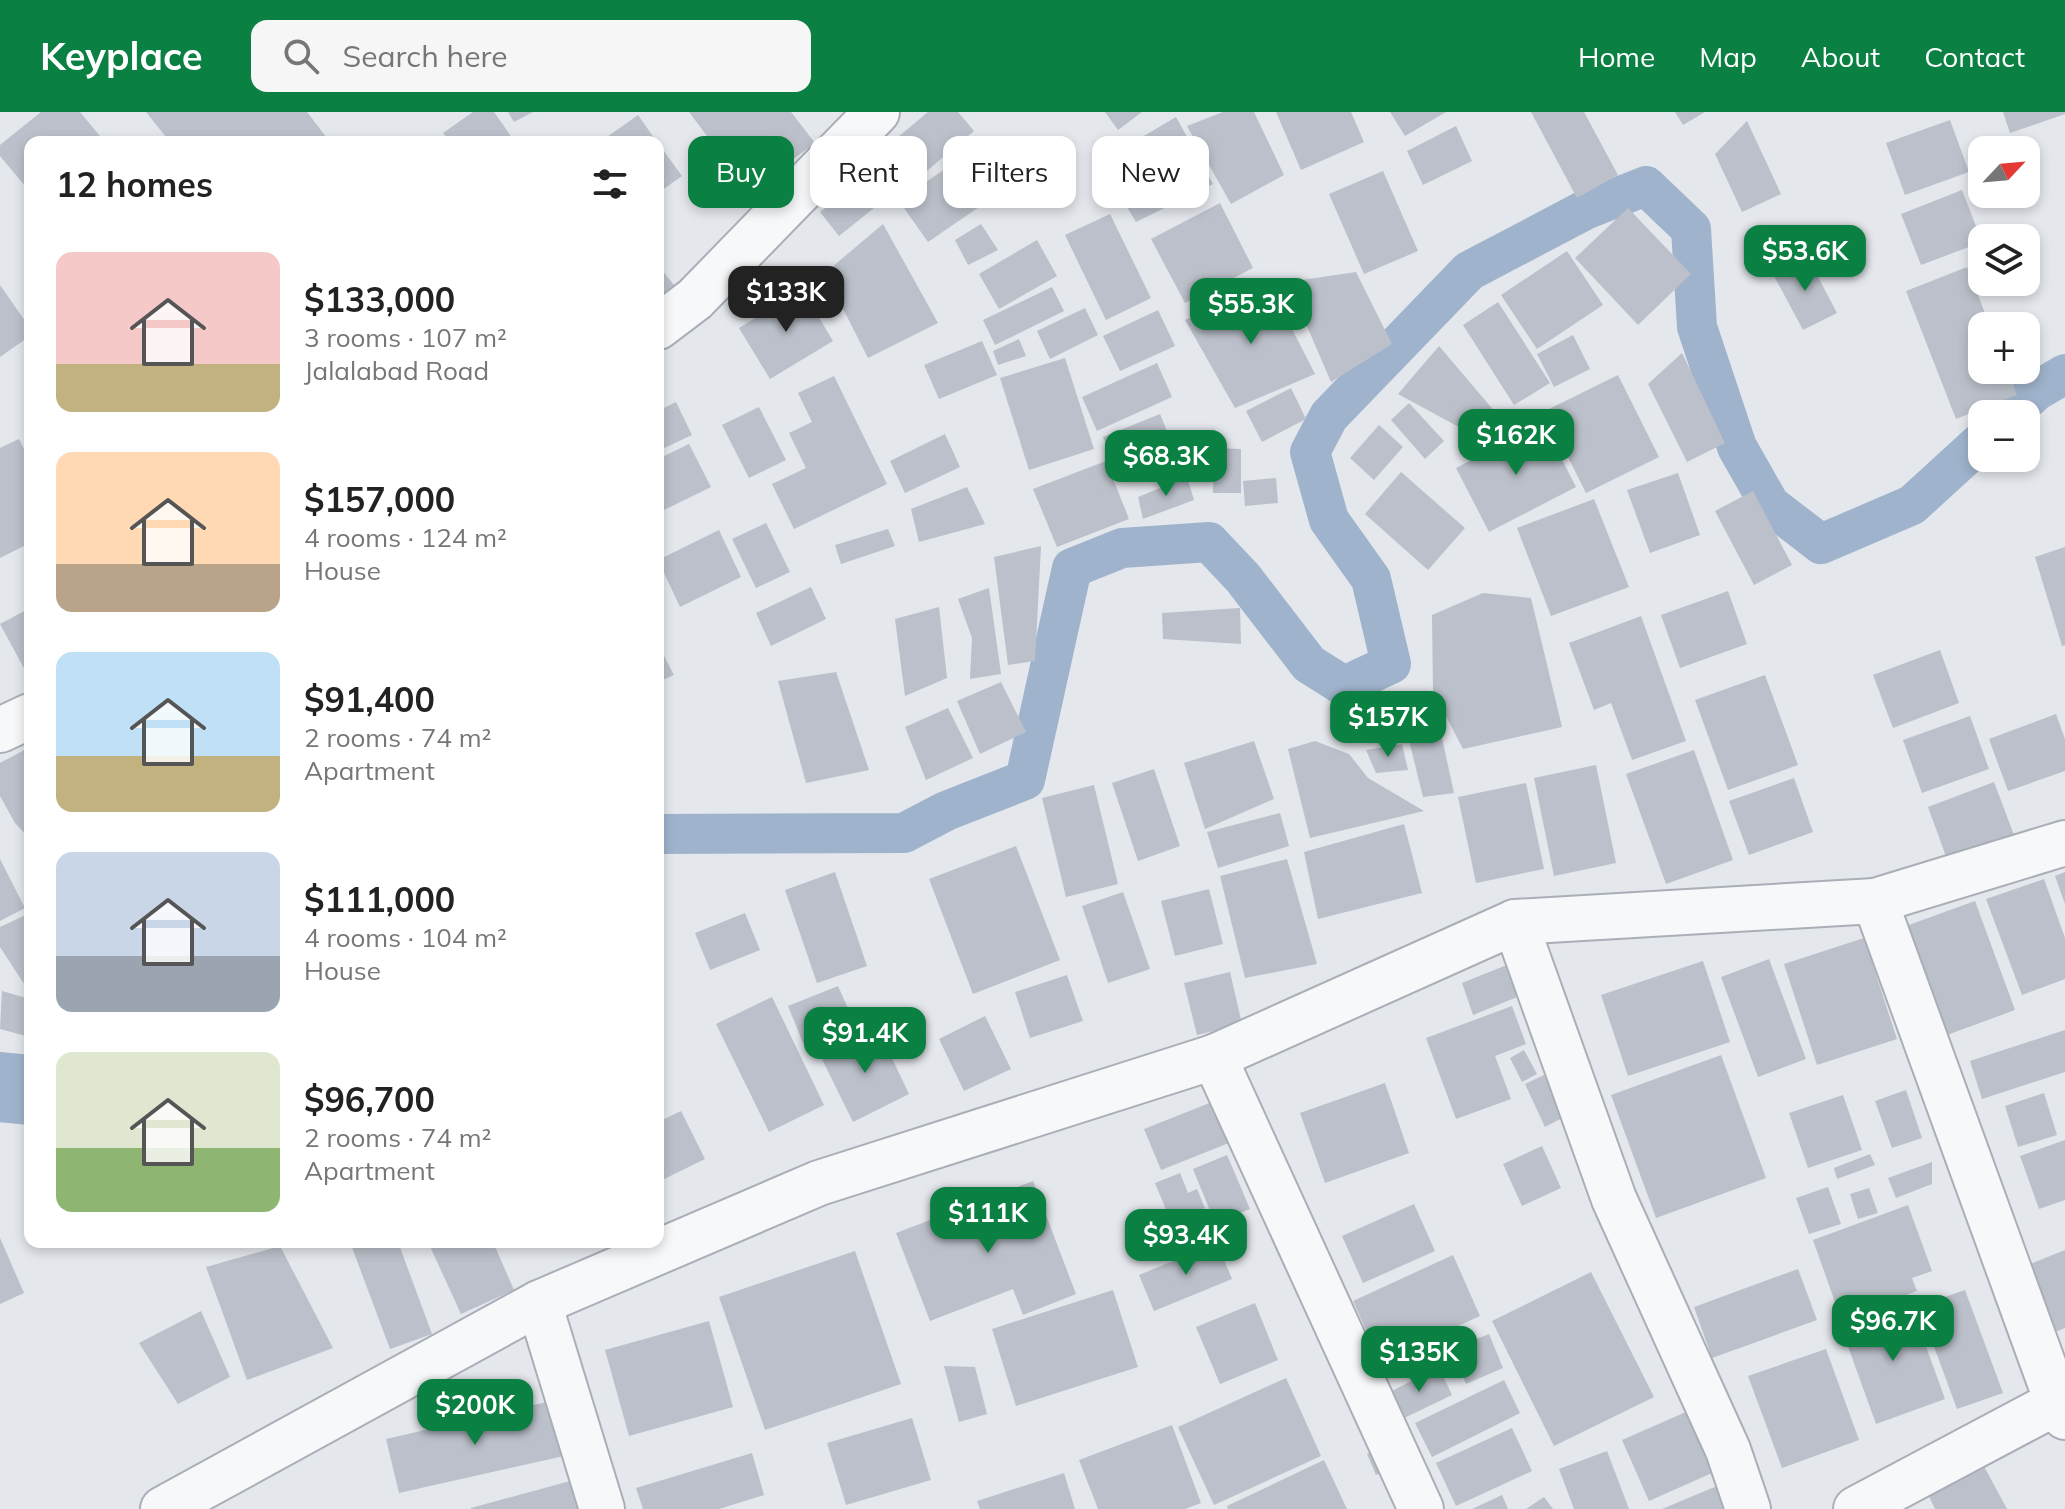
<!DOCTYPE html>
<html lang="en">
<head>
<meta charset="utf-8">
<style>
  :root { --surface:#fff; --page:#f6f6f6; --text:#222; --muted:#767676; --accent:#0b8043 }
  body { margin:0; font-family:Mulish,sans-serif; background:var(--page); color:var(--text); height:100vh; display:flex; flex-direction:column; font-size:30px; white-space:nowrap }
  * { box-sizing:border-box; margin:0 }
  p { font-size:26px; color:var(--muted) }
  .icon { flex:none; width:44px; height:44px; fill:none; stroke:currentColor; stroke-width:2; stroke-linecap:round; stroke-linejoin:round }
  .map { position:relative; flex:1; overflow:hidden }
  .panel { position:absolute; left:24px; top:24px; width:640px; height:1112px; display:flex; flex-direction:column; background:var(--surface); border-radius:16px; box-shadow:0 4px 12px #0003 }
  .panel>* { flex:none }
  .top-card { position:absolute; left:688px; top:24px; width:760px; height:72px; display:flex; gap:16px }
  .needle { width:52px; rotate:64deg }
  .controls { position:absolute; left:1968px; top:24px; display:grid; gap:16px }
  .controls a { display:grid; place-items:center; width:72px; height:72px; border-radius:16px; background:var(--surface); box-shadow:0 4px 12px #0003; font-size:40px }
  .price { position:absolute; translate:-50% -68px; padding:0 18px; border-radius:16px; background:var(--accent); color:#fff; font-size:26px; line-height:52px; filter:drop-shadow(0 2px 4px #0008) }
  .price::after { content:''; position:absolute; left:50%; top:48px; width:24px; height:18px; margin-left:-12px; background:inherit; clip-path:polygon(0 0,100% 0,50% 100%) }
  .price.selected { background:#222; color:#fff }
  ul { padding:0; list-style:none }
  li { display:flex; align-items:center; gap:24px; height:200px; padding:0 32px }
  li span { display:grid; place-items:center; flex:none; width:224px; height:160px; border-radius:16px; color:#555 }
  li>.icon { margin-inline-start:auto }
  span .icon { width:96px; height:96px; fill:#fffc; stroke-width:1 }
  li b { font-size:34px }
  h2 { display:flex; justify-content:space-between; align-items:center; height:96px; padding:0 32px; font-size:34px }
  .pill { padding:0 28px; border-radius:16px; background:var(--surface); box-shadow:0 4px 12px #0003; font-size:28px; line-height:72px }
  .pill.selected { background:var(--accent); color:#fff }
  header { display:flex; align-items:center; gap:48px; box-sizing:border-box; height:112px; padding:0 40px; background:var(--accent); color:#fff }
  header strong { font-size:38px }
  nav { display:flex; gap:44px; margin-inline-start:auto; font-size:28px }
  .search { width:560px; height:72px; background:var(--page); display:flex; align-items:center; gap:20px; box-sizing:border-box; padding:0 28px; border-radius:16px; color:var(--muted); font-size:30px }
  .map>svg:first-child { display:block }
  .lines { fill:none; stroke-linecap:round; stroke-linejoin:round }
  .canal { stroke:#9fb4cc; stroke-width:40 }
  .river { stroke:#9fb4cc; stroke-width:70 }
  .building { fill:#bbc0ca }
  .minor-casing { stroke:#a9aeb7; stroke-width:48 }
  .minor { stroke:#f7f8fa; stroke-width:44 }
</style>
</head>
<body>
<header>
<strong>Keyplace</strong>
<div class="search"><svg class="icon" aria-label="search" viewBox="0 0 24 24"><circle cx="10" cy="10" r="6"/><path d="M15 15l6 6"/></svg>Search here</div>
<nav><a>Home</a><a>Map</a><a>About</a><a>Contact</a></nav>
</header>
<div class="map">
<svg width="2065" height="1397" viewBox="0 0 2065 1397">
  <rect width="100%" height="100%" fill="#e4e7ec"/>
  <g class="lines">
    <g class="canal">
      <polyline points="2011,302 2036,279 2065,262"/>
      <polyline points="658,722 904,721 946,699 1025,668 1072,456 1122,436 1209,430 1243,466 1309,552 1344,574 1391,552 1371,467 1329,408 1310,340 1329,304 1469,159 1585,98 1646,74 1691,117 1697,215 1737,335 1770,393 1821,432 1912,393 1982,329"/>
    </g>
    <polyline class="river" points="0,975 30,978"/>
  </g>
  <g class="building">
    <polygon points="41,0 80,0 105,30 30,30 30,80 0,44 0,33"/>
    <polygon points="146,0 307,0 330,30 170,30"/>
    <polygon points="473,0 494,0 515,30 450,30 443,21"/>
    <polygon points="508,0 533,0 514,10"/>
    <polygon points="689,0 791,0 815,31 749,80"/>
    <polygon points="928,0 958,0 974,19 909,74 880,40"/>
    <polygon points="1105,0 1142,0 1118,18"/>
    <polygon points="1223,0 1254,0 1284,63 1231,92 1187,14"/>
    <polygon points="1276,0 1351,0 1364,30 1301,58"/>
    <polygon points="1390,0 1446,0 1405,24"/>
    <polygon points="1531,0 1584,0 1618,63 1577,86"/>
    <polygon points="1675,0 1705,0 1683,13"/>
    <polygon points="2003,0 2065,0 2065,2 2010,21"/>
    <polygon points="638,3 657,30 600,30"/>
    <polygon points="1176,5 1213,72 1136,110 1100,50"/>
    <polygon points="1950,8 1969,60 1905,83 1886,31"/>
    <polygon points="1747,9 1781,82 1742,100 1715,42"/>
    <polygon points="1456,14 1472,49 1423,73 1407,39"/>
    <polygon points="658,31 682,64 658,81"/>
    <polygon points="969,40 998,82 928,130 899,89"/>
    <polygon points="875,56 894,80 839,124 820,100"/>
    <polygon points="1383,59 1418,139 1364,162 1329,82"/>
    <polygon points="1962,78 1982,130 1921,153 1901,102"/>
    <polygon points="1220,91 1253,156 1185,191 1151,127"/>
    <polygon points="1628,96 1691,162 1638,213 1575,146"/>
    <polygon points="1110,102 1151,186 1106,208 1065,123"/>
    <polygon points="883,112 938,211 868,246 825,161"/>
    <polygon points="981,112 998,138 968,153 955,128"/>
    <polygon points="1037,128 1057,164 999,197 979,162"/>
    <polygon points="1567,139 1603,193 1537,237 1501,183"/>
    <polygon points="1807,144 1837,201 1803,218 1773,162"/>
    <polygon points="658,153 674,173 658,185"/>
    <polygon points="1967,155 1990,214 1982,214 1982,258 2008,258 2017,283 1956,307 1906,179"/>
    <polygon points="1356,160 1392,232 1331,270 1288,170"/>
    <polygon points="1268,170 1315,262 1235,296 1185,208"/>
    <polygon points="0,173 30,216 30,224 0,245"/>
    <polygon points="1052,175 1064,199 995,233 983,208"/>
    <polygon points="802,177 833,229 770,267 739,216"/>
    <polygon points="1498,190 1550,271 1514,293 1463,213"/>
    <polygon points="1085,196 1098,223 1050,247 1037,219"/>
    <polygon points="1158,198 1175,234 1120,259 1103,224"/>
    <polygon points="1573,223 1590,257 1554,275 1537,242"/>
    <polygon points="1019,227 1026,244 998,253 993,239"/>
    <polygon points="982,229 997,263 939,287 924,253"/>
    <polygon points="1439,234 1496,301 1468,320 1398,282"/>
    <polygon points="1682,241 1725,331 1687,350 1648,272"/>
    <polygon points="1065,246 1094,337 1029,358 1000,266"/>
    <polygon points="1157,251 1172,285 1097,319 1082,285"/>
    <polygon points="1618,263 1659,345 1586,381 1545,299"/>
    <polygon points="834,264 887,372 794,417 772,372 806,356 789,321 812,310 798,281"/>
    <polygon points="1291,276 1306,307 1262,330 1246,299"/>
    <polygon points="676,290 692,323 658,339 658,299"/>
    <polygon points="1409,291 1444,329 1425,347 1391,308"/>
    <polygon points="759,295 786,348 749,366 722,313"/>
    <polygon points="1160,302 1173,334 1117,358 1103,325"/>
    <polygon points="1543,310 1576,375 1489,420 1456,356"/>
    <polygon points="1379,313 1403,335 1374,368 1350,346"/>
    <polygon points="945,322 960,355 905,381 890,349"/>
    <polygon points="19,327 30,349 30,431 0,446 0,336"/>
    <polygon points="1204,328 1211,346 1152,370 1145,351"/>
    <polygon points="689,332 711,375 658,401 658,347"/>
    <polygon points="1214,336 1241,337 1241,381 1213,381"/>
    <polygon points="1106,349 1129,407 1057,435 1033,377"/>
    <polygon points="1401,360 1465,416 1428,458 1365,402"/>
    <polygon points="1678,361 1700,423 1650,441 1627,378"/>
    <polygon points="1187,365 1194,388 1143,407 1138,385"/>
    <polygon points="1276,366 1278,391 1245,394 1243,369"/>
    <polygon points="967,375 985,412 919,430 911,397"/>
    <polygon points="1753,379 1792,453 1754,473 1715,399"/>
    <polygon points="1594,387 1629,475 1551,504 1517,416"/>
    <polygon points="766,411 790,460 756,476 732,427"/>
    <polygon points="888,417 895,434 841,452 835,433"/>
    <polygon points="719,418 741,465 680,495 658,448"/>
    <polygon points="1041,434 1035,549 1008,553 994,445"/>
    <polygon points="2065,435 2065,533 2062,534 2035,445"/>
    <polygon points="811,475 826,507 771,534 756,501"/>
    <polygon points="989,476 1001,562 970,567 972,526 958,487"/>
    <polygon points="1728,479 1747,532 1680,556 1661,503"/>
    <polygon points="1483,481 1531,486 1562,615 1463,637 1433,579 1432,503"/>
    <polygon points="939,495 947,566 905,584 895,507"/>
    <polygon points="30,496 30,555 25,558 0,512"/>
    <polygon points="1240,496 1241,532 1163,527 1162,501"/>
    <polygon points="1641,504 1686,629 1632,648 1611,591 1594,598 1569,531"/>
    <polygon points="658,532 674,563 658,570"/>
    <polygon points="1940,538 1959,591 1893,616 1873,563"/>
    <polygon points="836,560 869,658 806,671 778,569"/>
    <polygon points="1765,563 1798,653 1728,678 1695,588"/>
    <polygon points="1001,570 1026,620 980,642 957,589"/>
    <polygon points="948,596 973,646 926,668 905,615"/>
    <polygon points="2056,602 2065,627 2065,659 2008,679 1989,627"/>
    <polygon points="1970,604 1989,657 1922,681 1903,628"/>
    <polygon points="1439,612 1454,681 1423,685 1406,616"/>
    <polygon points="1254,629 1274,687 1205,717 1184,651"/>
    <polygon points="1315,629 1349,642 1368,666 1424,699 1310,726 1288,637"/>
    <polygon points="1402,632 1408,658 1376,661 1366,638"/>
    <polygon points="30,635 30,727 15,711 0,684 0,651"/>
    <polygon points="1694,638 1733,748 1666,772 1626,662"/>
    <polygon points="1596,653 1616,751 1554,764 1534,666"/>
    <polygon points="1154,657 1180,734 1138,749 1112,671"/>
    <polygon points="1794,666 1813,720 1749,743 1729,689"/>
    <polygon points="1994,670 2014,723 1947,747 1928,695"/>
    <polygon points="1526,671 1544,757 1476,771 1458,685"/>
    <polygon points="1094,673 1118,772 1066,785 1042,686"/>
    <polygon points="1280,701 1289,734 1218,756 1207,720"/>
    <polygon points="1404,712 1422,781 1318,807 1304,740"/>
    <polygon points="1016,734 1060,848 973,882 929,767"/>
    <polygon points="0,747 25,796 0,809"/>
    <polygon points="1287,747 1317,852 1245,866 1220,764"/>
    <polygon points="835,760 867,854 817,871 785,778"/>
    <polygon points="2065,760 2065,792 2055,764"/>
    <polygon points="2044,767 2065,826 2065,867 2022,883 1986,787"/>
    <polygon points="1209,777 1223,832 1175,844 1161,789"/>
    <polygon points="1123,780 1150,857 1108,871 1082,794"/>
    <polygon points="1975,789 2015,898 1947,923 1906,814"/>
    <polygon points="30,801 30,881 0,835 0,815"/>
    <polygon points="745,801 760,838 710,858 695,821"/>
    <polygon points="1864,826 1897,927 1817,953 1784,852"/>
    <polygon points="1524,846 1532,879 1473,903 1462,871"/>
    <polygon points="1769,847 1806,947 1758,965 1721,865"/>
    <polygon points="1703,849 1730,930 1628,964 1601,883"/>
    <polygon points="1230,860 1242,912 1197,923 1184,871"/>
    <polygon points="1067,863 1083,909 1030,926 1015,880"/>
    <polygon points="838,874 854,910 803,931 788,894"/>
    <polygon points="2,879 30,887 30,925 0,917"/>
    <polygon points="772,885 824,993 769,1020 716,912"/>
    <polygon points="1512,894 1526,932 1495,944 1511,987 1456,1007 1426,926"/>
    <polygon points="985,904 1011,957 964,979 939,927"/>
    <polygon points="878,917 909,982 853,1010 821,945"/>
    <polygon points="2065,918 2065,960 1982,987 1970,949"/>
    <polygon points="1524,938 1537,962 1522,970 1510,946"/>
    <polygon points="1721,943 1766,1066 1656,1106 1611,983"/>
    <polygon points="1544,963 1564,1005 1545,1015 1525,972"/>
    <polygon points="1385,971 1409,1041 1325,1071 1300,1001"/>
    <polygon points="1906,978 1922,1026 1892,1036 1875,989"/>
    <polygon points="2044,981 2057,1023 2018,1035 2005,994"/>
    <polygon points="1843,983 1862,1038 1808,1056 1789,1001"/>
    <polygon points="1212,990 1229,1031 1161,1058 1144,1017"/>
    <polygon points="681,999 705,1047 658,1070 658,1010"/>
    <polygon points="2065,1028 2065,1088 2039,1097 2020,1044"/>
    <polygon points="1542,1034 1561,1076 1522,1094 1503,1052"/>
    <polygon points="1870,1042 1875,1053 1837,1067 1834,1056"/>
    <polygon points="1227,1043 1250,1097 1215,1111 1193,1057"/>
    <polygon points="1932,1050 1932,1072 1896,1086 1888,1066"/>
    <polygon points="1180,1061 1188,1081 1197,1077 1205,1096 1197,1100 1204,1119 1179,1129 1155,1071"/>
    <polygon points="1033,1069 1076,1182 1023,1203 1013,1177 930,1209 896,1121"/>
    <polygon points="1828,1075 1841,1112 1809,1122 1796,1086"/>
    <polygon points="1869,1076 1878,1101 1858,1107 1850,1082"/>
    <polygon points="1414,1092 1435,1139 1363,1171 1342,1124"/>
    <polygon points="1908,1093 1932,1159 1912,1166 1917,1179 1841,1207 1813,1128"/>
    <polygon points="0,1126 24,1181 0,1192"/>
    <polygon points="350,1130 398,1130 432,1222 390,1237"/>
    <polygon points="428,1130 493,1130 514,1178 461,1202"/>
    <polygon points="1217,1131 1232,1167 1154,1199 1139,1163"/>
    <polygon points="280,1134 333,1236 247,1268 206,1155"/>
    <polygon points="2065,1138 2065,1216 2050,1222 2023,1155"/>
    <polygon points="855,1139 901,1272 765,1318 719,1185"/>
    <polygon points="1453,1143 1480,1204 1380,1249 1353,1189"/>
    <polygon points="1798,1157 1817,1208 1712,1246 1694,1195"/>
    <polygon points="1591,1160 1654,1285 1554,1334 1492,1209"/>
    <polygon points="1113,1178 1138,1255 1016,1294 992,1217"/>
    <polygon points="1965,1178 2003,1281 1957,1297 1919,1194"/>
    <polygon points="1910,1190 1945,1287 1876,1312 1841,1215"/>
    <polygon points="1255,1191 1278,1248 1220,1272 1196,1215"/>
    <polygon points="201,1199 230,1265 178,1292 139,1231"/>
    <polygon points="709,1209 733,1295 629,1324 605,1238"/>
    <polygon points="1489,1222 1503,1256 1466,1272 1452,1237"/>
    <polygon points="1826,1237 1859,1328 1782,1356 1748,1264"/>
    <polygon points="944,1254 975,1255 987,1302 959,1310"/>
    <polygon points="1439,1255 1452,1283 1400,1308 1386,1282"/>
    <polygon points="1286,1266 1321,1344 1214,1393 1178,1315"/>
    <polygon points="1504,1268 1520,1301 1432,1345 1415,1311"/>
    <polygon points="551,1289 564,1344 399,1381 386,1327"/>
    <polygon points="1686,1300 1712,1361 1649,1389 1622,1328"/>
    <polygon points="912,1306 931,1368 846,1393 827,1331"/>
    <polygon points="1172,1313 1201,1391 1185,1397 1098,1397 1079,1348"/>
    <polygon points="1512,1316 1532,1359 1456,1394 1436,1351"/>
    <polygon points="1382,1335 1392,1356 1376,1363 1367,1342"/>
    <polygon points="1607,1339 1629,1397 1574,1397 1559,1357"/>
    <polygon points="752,1341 764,1383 719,1397 643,1397 636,1376"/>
    <polygon points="1980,1347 2007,1397 1935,1397 1925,1376"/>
    <polygon points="1324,1348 1347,1397 1228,1397 1227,1394"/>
    <polygon points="1064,1361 1075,1397 980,1397 977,1389"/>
    <polygon points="570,1369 578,1397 471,1397 471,1396"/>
    <polygon points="1717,1374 1726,1397 1662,1397"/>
    <polygon points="1502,1383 1508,1397 1472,1397"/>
    <polygon points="1544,1385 1553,1397 1526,1397"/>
  </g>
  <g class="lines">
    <defs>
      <g id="minor">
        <polyline points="658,215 695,187 877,0"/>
        <polyline points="0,618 30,604"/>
        <polyline points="1875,789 2057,1290 2065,1305"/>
        <polyline points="1515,810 1614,1087 1728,1338 1748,1397"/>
        <polyline points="1214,945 1421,1397"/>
        <polyline points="539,1191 602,1397"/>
        <polyline points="163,1397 539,1191 819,1071 1214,945 1515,810 1875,789 2065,731"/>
        <polyline points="1856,1397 2065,1286"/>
      </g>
    </defs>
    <use href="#minor" class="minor-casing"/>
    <use href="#minor" class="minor"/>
  </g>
</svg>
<div class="controls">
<a><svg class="needle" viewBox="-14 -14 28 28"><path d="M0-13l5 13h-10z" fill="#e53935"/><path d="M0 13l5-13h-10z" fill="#767676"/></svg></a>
<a><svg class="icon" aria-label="layers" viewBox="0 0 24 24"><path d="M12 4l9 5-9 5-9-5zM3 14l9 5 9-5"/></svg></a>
<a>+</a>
<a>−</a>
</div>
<b class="price" style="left:1805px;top:181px">$53.6K</b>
<b class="price selected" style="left:786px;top:222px">$133K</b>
<b class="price" style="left:1251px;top:234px">$55.3K</b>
<b class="price" style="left:1516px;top:365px">$162K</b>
<b class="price" style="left:1166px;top:386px">$68.3K</b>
<b class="price" style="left:1388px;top:647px">$157K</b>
<b class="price" style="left:865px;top:963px">$91.4K</b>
<b class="price" style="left:988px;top:1143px">$111K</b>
<b class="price" style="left:1186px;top:1165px">$93.4K</b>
<b class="price" style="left:1893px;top:1251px">$96.7K</b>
<b class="price" style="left:1419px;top:1282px">$135K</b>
<b class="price" style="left:475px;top:1335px">$200K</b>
<div class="top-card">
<a class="pill selected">Buy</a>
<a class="pill">Rent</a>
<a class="pill">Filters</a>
<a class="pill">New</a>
</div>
<section class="panel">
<h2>12 homes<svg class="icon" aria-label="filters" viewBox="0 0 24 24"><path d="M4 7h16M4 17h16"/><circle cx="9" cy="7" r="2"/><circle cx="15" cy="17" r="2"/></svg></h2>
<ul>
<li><span style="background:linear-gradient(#f6c9c9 70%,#c2b280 0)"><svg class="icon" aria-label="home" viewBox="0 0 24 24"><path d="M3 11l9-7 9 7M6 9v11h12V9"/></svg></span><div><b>$133,000</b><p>3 rooms · 107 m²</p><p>Jalalabad Road</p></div></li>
<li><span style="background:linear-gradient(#ffd9b3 70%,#b9a48a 0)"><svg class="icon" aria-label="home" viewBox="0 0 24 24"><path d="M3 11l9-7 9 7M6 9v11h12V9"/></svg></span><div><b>$157,000</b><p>4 rooms · 124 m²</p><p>House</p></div></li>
<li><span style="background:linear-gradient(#bfe0f5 65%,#c2b280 0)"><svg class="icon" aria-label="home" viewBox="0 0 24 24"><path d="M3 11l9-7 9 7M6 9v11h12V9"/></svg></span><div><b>$91,400</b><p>2 rooms · 74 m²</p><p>Apartment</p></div></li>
<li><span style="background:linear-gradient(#c9d6e8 65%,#9aa5b1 0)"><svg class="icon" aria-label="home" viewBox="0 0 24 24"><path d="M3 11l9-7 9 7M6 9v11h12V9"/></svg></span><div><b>$111,000</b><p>4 rooms · 104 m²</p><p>House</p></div></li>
<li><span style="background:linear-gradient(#dfe7d0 60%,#8fb573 0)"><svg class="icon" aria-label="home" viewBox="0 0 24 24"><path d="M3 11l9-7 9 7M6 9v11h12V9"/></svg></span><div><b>$96,700</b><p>2 rooms · 74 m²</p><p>Apartment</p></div></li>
</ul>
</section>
</div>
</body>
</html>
